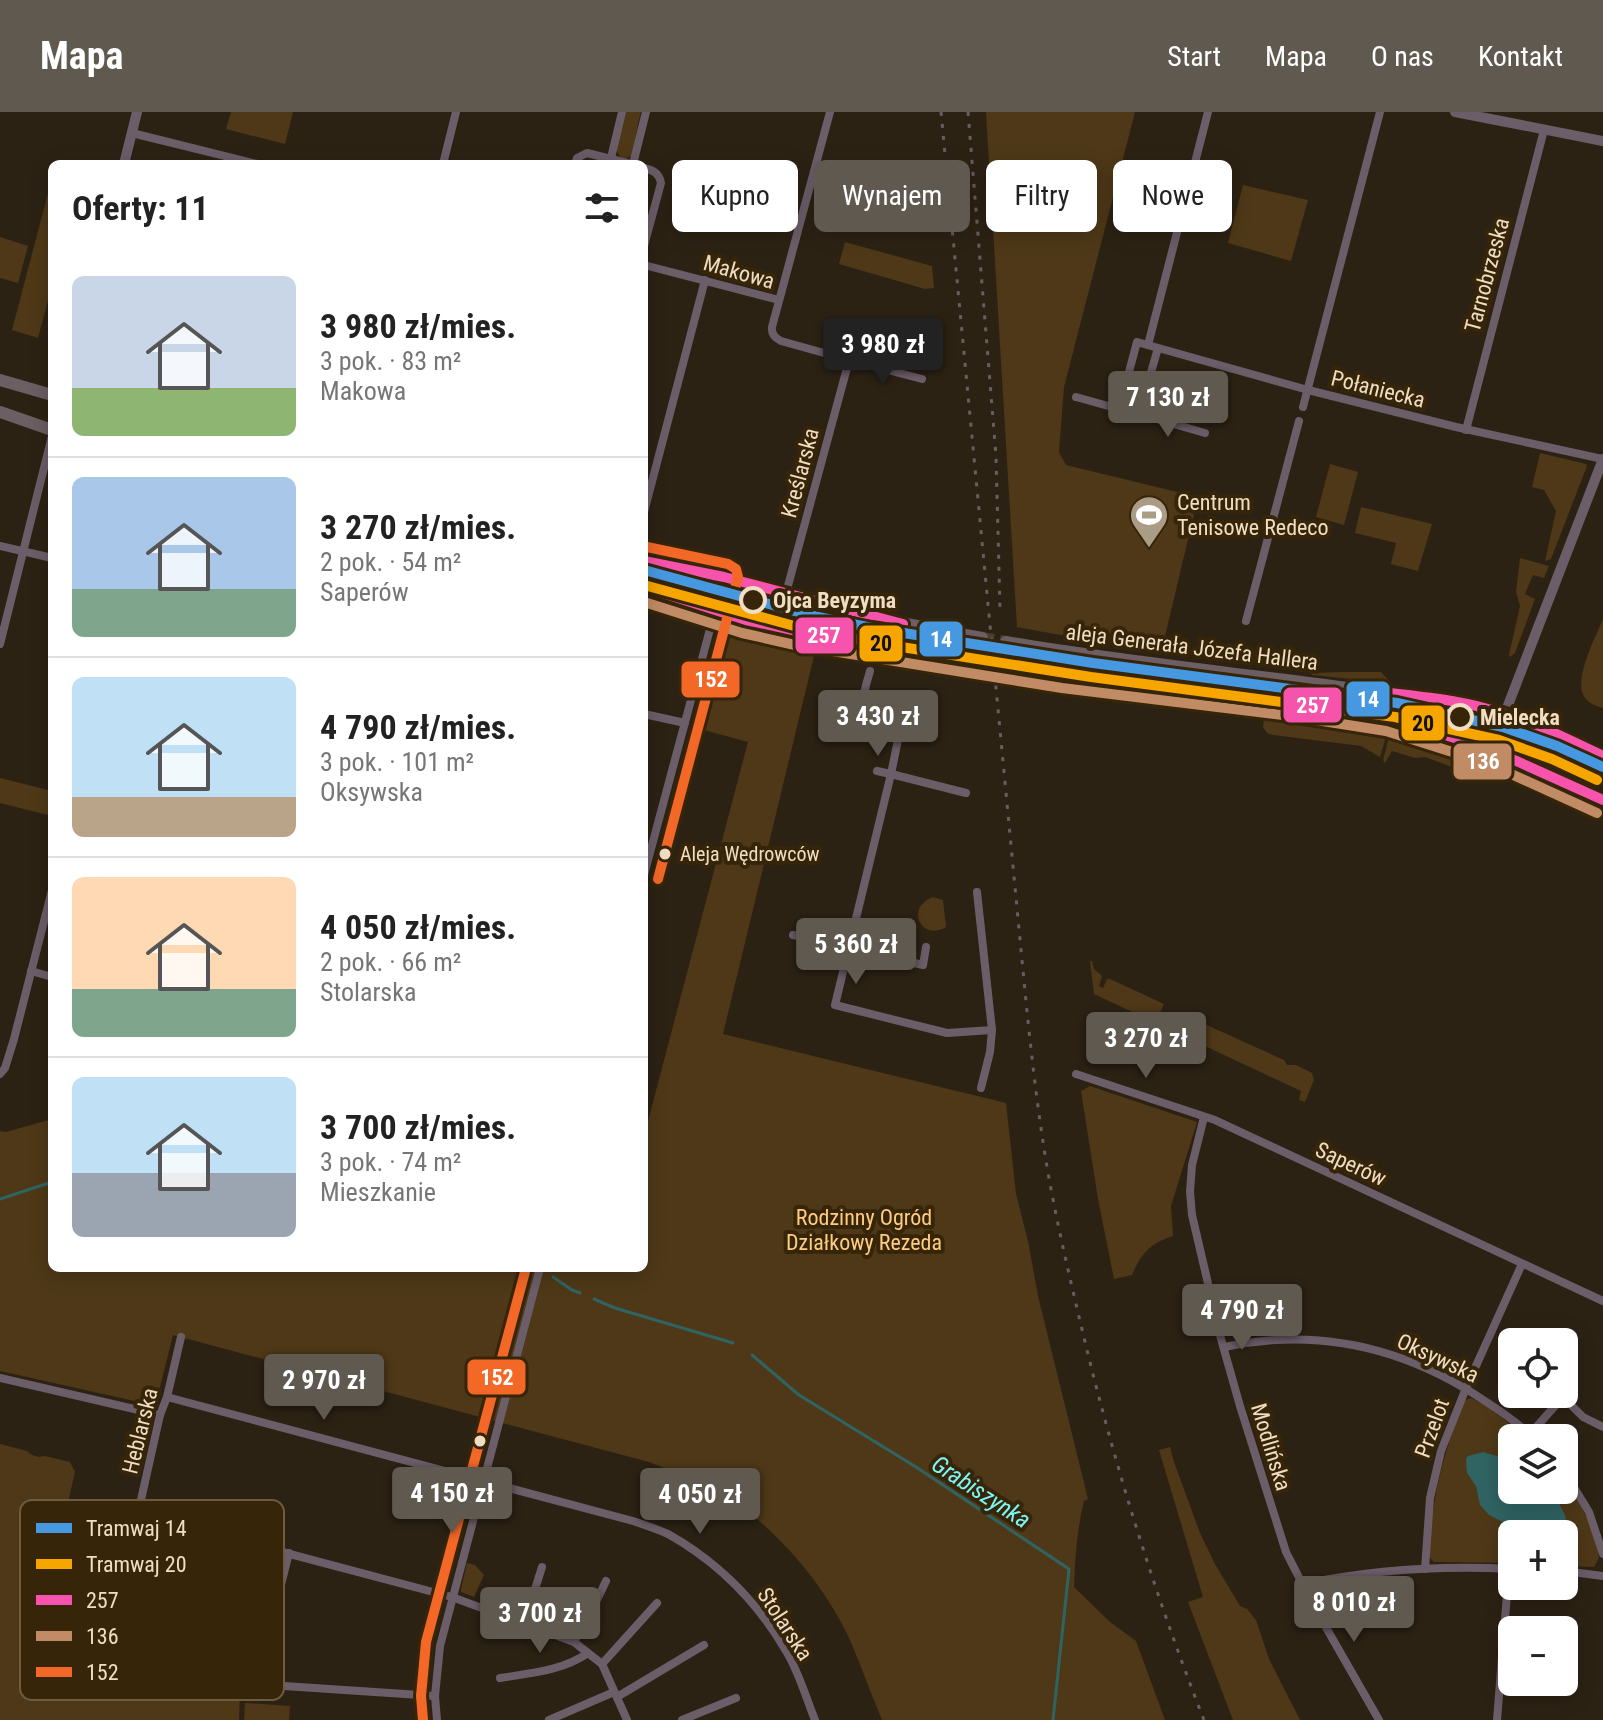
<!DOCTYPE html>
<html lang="pl">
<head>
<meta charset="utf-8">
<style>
  :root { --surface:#fff; --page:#f6f6f6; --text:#222; --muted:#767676; --line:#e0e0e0; --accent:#60594f }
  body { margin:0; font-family:"Roboto Condensed",sans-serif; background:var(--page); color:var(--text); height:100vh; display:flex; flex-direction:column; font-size:30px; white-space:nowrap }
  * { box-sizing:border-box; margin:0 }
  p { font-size:26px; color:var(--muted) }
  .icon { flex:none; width:44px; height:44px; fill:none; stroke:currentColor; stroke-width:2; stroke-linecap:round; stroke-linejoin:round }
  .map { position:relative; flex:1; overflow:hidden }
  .side { position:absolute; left:48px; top:48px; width:600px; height:1112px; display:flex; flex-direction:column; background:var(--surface); border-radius:12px; box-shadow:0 4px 20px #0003 }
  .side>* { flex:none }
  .guide { position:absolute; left:672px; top:48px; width:760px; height:72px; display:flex; gap:16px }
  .fabs { position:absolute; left:1498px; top:1216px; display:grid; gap:16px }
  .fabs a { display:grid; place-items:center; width:80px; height:80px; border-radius:12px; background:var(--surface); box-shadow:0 4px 20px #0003; font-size:40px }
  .price { position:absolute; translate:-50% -68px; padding:0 18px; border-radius:8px; background:var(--accent); color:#fff; font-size:26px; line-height:52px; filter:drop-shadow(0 2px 4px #0008) }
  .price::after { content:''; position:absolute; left:50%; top:48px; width:24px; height:18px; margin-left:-12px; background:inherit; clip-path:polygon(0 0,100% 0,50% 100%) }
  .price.selected { background:#222; color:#fff }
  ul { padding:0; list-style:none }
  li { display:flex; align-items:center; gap:24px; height:200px; padding:0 24px }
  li+li { border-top:2px solid var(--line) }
  li span { display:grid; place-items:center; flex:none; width:224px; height:160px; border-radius:12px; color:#555 }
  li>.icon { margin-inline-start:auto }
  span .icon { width:96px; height:96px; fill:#fffc; stroke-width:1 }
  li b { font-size:34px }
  h2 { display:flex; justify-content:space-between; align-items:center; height:96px; padding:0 24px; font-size:34px }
  .chip { padding:0 28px; border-radius:12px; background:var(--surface); box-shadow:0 4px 20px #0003; font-size:28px; line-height:72px }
  .chip.selected { background:var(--accent); color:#fff }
  header { display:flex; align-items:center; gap:48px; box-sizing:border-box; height:112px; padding:0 40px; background:var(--accent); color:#fff }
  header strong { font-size:38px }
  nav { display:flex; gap:44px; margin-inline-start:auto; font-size:28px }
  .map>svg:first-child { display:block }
  .green { fill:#4e3817 }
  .water { fill:#306463 }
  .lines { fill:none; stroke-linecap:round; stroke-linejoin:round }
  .stream { stroke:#306463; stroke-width:3 }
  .primary-tunnel { stroke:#493e2e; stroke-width:12; stroke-dasharray:12 6; stroke-linecap:butt }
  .minor { stroke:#6c5e69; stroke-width:8 }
  .tertiary { stroke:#6c5e69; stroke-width:10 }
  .primary { stroke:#6c5e63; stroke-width:12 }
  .rail { stroke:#695e5f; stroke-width:3; stroke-dasharray:4 8; stroke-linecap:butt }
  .bus-1-casing { stroke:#362509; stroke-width:16 }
  .bus-2-casing { stroke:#362509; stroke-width:16 }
  .bus-3-casing { stroke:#362509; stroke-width:16 }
  .bus-1 { stroke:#f653ac; stroke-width:10 }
  .bus-2 { stroke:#c18c65; stroke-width:10 }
  .bus-3 { stroke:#f36827; stroke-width:10 }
  .tram-1-casing { stroke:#362509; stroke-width:16 }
  .tram-2-casing { stroke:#362509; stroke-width:16 }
  .tram-1 { stroke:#4699e1; stroke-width:10 }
  .tram-2 { stroke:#f7a600; stroke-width:10 }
  .stop-dot { fill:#362509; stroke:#f0ddc3; stroke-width:4 }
  .bus-dot { fill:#f0ddc3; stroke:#362509; stroke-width:3 }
  .labels { text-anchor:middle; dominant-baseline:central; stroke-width:8; stroke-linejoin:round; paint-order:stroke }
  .bus-label { font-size:20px; fill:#f0ddc3; stroke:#362509; text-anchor:start }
  .street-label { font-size:22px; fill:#f0ddc3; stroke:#362509 }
  .poi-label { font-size:22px; fill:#f0ddc3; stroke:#362509; text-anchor:start }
  .stop-label { font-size:22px; font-weight:bold; fill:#f0ddc3; stroke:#362509; text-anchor:start }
  .park-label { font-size:22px; fill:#ffcc81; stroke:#362509 }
  .water-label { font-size:24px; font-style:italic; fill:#7df6f7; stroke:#362509 }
  .key { fill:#362509; stroke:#6e5c41; stroke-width:2 }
  .key-label { font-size:22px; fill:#f0ddc3 }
  .line-badge { stroke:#362509; stroke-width:3 }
  .badge-label { font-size:22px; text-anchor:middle; font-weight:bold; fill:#fff }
  .pale-badge-label { font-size:22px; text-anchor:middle; font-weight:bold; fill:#111 }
</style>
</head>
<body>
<header>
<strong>Mapa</strong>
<nav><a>Start</a><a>Mapa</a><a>O nas</a><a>Kontakt</a></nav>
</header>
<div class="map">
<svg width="1603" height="1608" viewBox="0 0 1603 1608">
  <rect width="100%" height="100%" fill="#2c2214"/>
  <g class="green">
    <polygon points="231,0 293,0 285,32 226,17"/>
    <path d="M 626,0 L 641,0 C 637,12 635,36 631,44 L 625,47 L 620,45 L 616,37 Z"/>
    <path d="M 986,0 L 1135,0 L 1064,275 L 1059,340 L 1066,353 L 1198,385 L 1162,537 C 1114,531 1066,525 1017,515 Z"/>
    <polygon points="1125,48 1153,55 1148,72 1120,66"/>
    <polygon points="52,66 52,174 38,226 12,218"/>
    <polygon points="1243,73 1308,88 1291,149 1228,131"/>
    <polygon points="0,125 28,134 18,171 0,166"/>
    <polygon points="845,130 932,154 934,176 925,177 839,152"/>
    <polygon points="1540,341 1586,352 1587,354 1551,447 1545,449 1556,399 1544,378 1532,375"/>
    <polygon points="1330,352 1358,360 1344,413 1316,405"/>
    <polygon points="1361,395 1432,412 1418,459 1391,452 1396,431 1355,421"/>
    <polygon points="1520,446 1549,454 1544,466 1533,463 1525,482 1535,487 1515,541 1510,545 1509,543 1520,494 1516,480"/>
    <path d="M 746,488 L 804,504 L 807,495 L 878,514 L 1015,536 L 1410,588 L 1408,602 L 1374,596 C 1163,569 949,548 741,501 Z"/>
    <path d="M 1603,507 L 1603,596 C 1597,594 1590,592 1586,587 C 1571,571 1596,524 1603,507 Z"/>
    <path d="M 772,520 L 890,539 L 880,539 L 868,544 L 863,543 C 832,537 802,531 772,520 Z"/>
    <path d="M 724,524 L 814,544 L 723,922 L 1006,991 L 1016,1082 L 1028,1129 L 1038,1184 L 1088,1387 L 1084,1389 C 1077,1417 1075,1446 1074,1475 L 1110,1510 L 1136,1529 L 1165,1608 L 882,1608 C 871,1582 861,1554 850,1528 C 827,1478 787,1429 743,1396 C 718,1378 678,1361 649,1350 L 173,1223 L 156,1291 L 152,1293 L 0,1259 L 0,1019 L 6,1020 L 52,1007 L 52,1156 L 644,1156 L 644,1024 L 748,630 L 693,615 L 716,531 Z"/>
    <polygon points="1343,560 1381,560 1391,571 1312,563 1311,561"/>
    <polygon points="1267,605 1359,617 1386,625 1380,645 1361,634 1273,623 1267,621 1263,615 1264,607"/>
    <polygon points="1389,625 1466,648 1471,651 1460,658 1425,645 1415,646 1392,639 1385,651 1383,648"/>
    <polygon points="0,666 52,679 52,704 0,691"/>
    <path d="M 933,785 L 943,788 L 946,815 C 922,830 904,796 933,785 Z"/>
    <polygon points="1090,849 1092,849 1094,857 1102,864 1099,874 1103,876 1107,867 1110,867 1164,892 1160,901 1185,913 1189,905 1284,948 1287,953 1296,953 1312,961 1314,968 1305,990 1299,988 1301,979 1094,882"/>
    <path d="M 1090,974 L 1197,1010 L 1171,1094 L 1173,1124 C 1150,1131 1141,1142 1132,1163 L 1114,1167 L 1098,1087 L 1081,979 Z"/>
    <path d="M 1471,1286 L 1488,1295 L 1528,1326 L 1512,1326 L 1512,1378 L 1564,1378 L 1564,1365 C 1580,1390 1595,1417 1599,1446 L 1594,1455 L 1564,1454 L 1564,1422 L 1512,1422 L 1512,1451 L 1434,1450 L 1429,1445 C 1432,1385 1442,1344 1465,1288 Z"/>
    <polygon points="0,1332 27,1339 32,1343 39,1345 45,1344 70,1350 75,1360 30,1557 107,1568 240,1580 239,1608 0,1608"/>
    <polygon points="1170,1335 1174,1350 1200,1421 1215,1452 1240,1494 1247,1497 1256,1508 1269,1547 1300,1608 1233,1608 1188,1490 1203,1485 1159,1338"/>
    <polygon points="467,1451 475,1453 484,1463 474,1485 461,1480 461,1477"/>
    <polygon points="245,1591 290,1594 289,1608 244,1608"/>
  </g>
  <polygon class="water" points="1483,1340 1503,1346 1512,1351 1512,1378 1552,1378 1565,1403 1567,1412 1560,1422 1533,1420 1515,1410 1507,1412 1489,1403 1480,1393 1476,1374 1467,1361 1466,1347 1468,1344"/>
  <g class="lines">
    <g class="stream">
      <polyline points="0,1087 52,1070"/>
      <polyline points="553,1165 572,1178 580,1181"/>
      <polyline points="594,1187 615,1196 733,1231"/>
      <polyline points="752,1243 799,1283 916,1355 1069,1457 1053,1608"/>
    </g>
    <g class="primary-tunnel">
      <polyline points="982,526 1006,530"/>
      <polyline points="984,550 1008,553"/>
    </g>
    <g class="minor">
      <path d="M 830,0 L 772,215 C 771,222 775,226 781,229 L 842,246 L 847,250 L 853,249 L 922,267"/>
      <polyline points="132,21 257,52"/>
      <polyline points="611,46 622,0"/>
      <polyline points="443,52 456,0"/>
      <polyline points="575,52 577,46 587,41 631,52"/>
      <polyline points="633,52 646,0"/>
      <path d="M 644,56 C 653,58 659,61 661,71 L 644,134"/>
      <polyline points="644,153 779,188"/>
      <polyline points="1148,233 1208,0"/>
      <polyline points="1158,236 1139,302 1119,297 1137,230 1308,278 1456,315 1603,347"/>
      <polyline points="1076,285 1119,297"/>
      <polyline points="1303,295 1380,0"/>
      <polyline points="1139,302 1205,321"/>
      <polyline points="1466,318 1544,18"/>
      <polyline points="644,400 705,168"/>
      <polyline points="0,434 52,446"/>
      <polyline points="786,481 847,256 847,250"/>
      <polyline points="1246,509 1299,309"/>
      <polyline points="0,532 52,324"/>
      <path d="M 870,559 C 868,567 862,582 864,591 C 866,604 893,599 901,613 L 891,662 L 966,681"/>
      <polyline points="644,602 685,611"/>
      <polyline points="1492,638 1505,601"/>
      <polyline points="877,659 891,662 835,893 947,921 992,918 977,780"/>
      <polyline points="644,763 724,465"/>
      <polyline points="793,823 923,853 926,835"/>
      <polyline points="31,859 52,865"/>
      <polyline points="0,962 5,956 14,927 52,778"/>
      <polyline points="1076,962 1215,1008 1603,1189"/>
      <polyline points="981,976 990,940 992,918"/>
      <polyline points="1204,1005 1192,1053 1190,1080 1192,1103 1221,1227 1240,1294 1286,1440 1312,1491 1379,1608"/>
      <polyline points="181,1225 167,1285 160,1303 102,1562 435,1584"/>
      <path d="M 1224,1235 C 1318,1215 1406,1236 1485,1289 C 1502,1300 1519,1312 1534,1326"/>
      <polyline points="0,1266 160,1303"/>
      <path d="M 167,1285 L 633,1409 C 645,1413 657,1417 668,1422 C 718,1450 758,1491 786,1539 C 799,1560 806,1586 815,1608"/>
      <polyline points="1530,1322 1563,1285 1583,1305 1603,1315"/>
      <polyline points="1564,1359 1589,1400 1603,1442"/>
      <polyline points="139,1402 452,1485 574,1530 602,1552 627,1608"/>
      <polyline points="1425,1457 1430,1386 1441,1339 1466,1276 1522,1152"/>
      <polyline points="1564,1459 1603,1464"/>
      <path d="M 1302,1472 C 1371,1458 1442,1453 1512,1457"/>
      <polyline points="201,1481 210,1479 275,1496 289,1441"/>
      <polyline points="524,1512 542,1455"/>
      <polyline points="574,1530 594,1494 606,1469"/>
      <polyline points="602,1552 657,1491"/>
      <path d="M 500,1566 C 531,1561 562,1559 588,1541"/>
      <polyline points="617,1585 704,1533"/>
      <polyline points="437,1608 435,1584 440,1534 540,1156"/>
      <polyline points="549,1608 614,1580"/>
      <polyline points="682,1608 736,1586"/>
      <polyline points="1497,1608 1509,1457"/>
    </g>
    <g class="tertiary">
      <polyline points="1455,0 1603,29"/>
      <polyline points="124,52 137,0"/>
      <polyline points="1505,601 1603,347"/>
    </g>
    <g class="primary">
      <polyline points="0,268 52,283"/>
      <polyline points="0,300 52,318"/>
      <polyline points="644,449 724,465 890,509 982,526"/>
      <polyline points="644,475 746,508 772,514 984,550"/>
      <path d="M 1006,530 C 1116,549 1228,560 1339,575 C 1393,582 1449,586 1502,601 C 1535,610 1572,629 1603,644"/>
      <polyline points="1008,553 1293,590 1389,605 1492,638 1603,688"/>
    </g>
    <g class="rail">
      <path d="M 941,0 L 1021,838 C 1028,911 1035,983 1047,1055 C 1056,1107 1068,1158 1080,1209 C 1112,1345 1153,1478 1204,1608"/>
      <polyline points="968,0 996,344 1000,496"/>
    </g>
    <defs>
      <g id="bus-1">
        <polyline points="644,449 724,465 903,512"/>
        <polyline points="644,475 746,508 797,519 1064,562 1293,590 1389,605 1492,638 1603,688"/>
        <path d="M 1365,578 C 1406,583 1448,586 1488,597 C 1528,607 1566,626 1603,644"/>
      </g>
      <g id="bus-2">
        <polyline points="644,463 721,479 900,526"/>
        <polyline points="644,490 742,521 795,533 1062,576 1291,604 1386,619 1487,651 1597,701"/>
        <path d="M 1363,592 C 1404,597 1447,600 1487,611 C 1525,621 1561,640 1597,657"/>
      </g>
      <g id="bus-3">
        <polyline points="647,435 728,452 736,457 738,465 658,767"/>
        <polyline points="648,462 719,485"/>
        <polyline points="423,1608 421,1584 426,1530 526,1156"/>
      </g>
    </defs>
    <use href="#bus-1" class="bus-1-casing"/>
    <use href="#bus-2" class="bus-2-casing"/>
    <use href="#bus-3" class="bus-3-casing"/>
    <use href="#bus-1" class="bus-1"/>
    <use href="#bus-2" class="bus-2"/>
    <use href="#bus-3" class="bus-3"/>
    <defs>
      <polyline id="tram-1" points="644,458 813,504 872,516 1093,551 1397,591 1503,615 1557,634 1603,655"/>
      <polyline id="tram-2" points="644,473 809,518 870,530 1091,565 1395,605 1499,628 1552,647 1597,668"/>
    </defs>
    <use href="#tram-1" class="tram-1-casing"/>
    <use href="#tram-2" class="tram-2-casing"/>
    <use href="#tram-1" class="tram-1"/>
    <use href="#tram-2" class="tram-2"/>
  </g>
  <defs>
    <symbol id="stadium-pin" viewBox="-11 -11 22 30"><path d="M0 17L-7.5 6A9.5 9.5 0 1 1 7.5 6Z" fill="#ab9c86" stroke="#362509"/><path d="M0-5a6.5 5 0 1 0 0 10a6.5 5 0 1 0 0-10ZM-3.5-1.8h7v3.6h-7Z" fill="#fff"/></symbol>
  </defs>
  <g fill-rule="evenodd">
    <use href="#stadium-pin" x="1127" y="381" width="44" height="60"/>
  </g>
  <g class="stop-dot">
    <circle cx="753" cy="488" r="12"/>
    <circle cx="1460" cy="605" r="12"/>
  </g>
  <g class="bus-dot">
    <circle cx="665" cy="742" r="7"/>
    <circle cx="480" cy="1329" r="7"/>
  </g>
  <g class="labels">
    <g class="bus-label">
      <text x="680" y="742">Aleja Wędrowców</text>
    </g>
    <g class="street-label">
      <text transform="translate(739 160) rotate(16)">Makowa</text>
      <text transform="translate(1487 163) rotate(-75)">Tarnobrzeska</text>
      <text transform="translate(1378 277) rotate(14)">Połaniecka</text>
      <text transform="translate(800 361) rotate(-75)">Kreślarska</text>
      <text transform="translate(1192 535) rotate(7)">aleja Generała Józefa Hallera</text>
      <text transform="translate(1351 1052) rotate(25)">Saperów</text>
      <text transform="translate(1438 1246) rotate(25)">Oksywska</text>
      <text transform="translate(1432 1316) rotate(-70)">Przelot</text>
      <text transform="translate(140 1319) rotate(-76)">Heblarska</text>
      <text transform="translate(1271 1335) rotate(73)">Modlińska</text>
      <text transform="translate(785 1512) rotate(57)">Stolarska</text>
    </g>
    <g class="poi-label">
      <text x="1177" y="390">Centrum<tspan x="1177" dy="25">Tenisowe Redeco</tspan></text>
    </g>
    <g class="stop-label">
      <text x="773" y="488">Ojca Beyzyma</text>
      <text x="1480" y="605">Mielecka</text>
    </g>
    <g class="park-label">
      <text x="864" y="1105">Rodzinny Ogród<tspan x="864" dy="25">Działkowy Rezeda</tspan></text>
    </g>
    <g class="water-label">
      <text transform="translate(981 1380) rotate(33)">Grabiszynka</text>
    </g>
  </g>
  <rect x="20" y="1388" width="264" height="200" rx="12" class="key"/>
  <rect x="36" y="1411" width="36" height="10" fill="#4699e1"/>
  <rect x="36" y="1447" width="36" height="10" fill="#f7a600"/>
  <rect x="36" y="1483" width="36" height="10" fill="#f653ac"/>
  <rect x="36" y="1519" width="36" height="10" fill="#c18c65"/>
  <rect x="36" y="1555" width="36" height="10" fill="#f36827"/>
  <g class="key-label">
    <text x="86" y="1424">Tramwaj 14</text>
    <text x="86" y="1460">Tramwaj 20</text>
    <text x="86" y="1496">257</text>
    <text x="86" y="1532">136</text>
    <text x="86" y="1568">152</text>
  </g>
  <g class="line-badge">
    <rect x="794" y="504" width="61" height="39" rx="8" fill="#f653ac"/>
    <rect x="918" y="508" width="46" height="38" rx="8" fill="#4699e1"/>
    <rect x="858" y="512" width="46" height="39" rx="8" fill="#f7a600"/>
    <rect x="680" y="548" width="61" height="39" rx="8" fill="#f36827"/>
    <rect x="1345" y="568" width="46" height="38" rx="8" fill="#4699e1"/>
    <rect x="1282" y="574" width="61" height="38" rx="8" fill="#f653ac"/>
    <rect x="1400" y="592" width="46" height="38" rx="8" fill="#f7a600"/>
    <rect x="1452" y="630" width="61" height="39" rx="8" fill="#c18c65"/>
    <rect x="466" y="1246" width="61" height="38" rx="8" fill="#f36827"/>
  </g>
  <g class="badge-label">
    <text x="824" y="531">257</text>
    <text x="941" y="535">14</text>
    <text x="711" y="575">152</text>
    <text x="1368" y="595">14</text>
    <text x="1313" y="601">257</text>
    <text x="1483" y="657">136</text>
    <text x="497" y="1273">152</text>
  </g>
  <g class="pale-badge-label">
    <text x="881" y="539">20</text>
    <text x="1423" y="619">20</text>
  </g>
</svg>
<div class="fabs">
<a><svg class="icon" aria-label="locate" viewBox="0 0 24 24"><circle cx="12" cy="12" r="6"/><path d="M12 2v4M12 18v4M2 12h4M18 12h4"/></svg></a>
<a><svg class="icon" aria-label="layers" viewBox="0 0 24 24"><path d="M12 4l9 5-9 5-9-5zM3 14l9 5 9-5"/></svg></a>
<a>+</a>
<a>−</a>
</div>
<b class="price selected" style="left:883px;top:274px">3 980 zł</b>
<b class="price" style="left:1168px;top:327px">7 130 zł</b>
<b class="price" style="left:878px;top:646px">3 430 zł</b>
<b class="price" style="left:856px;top:874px">5 360 zł</b>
<b class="price" style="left:1146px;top:968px">3 270 zł</b>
<b class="price" style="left:1242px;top:1240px">4 790 zł</b>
<b class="price" style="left:324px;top:1310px">2 970 zł</b>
<b class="price" style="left:452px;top:1423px">4 150 zł</b>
<b class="price" style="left:700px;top:1424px">4 050 zł</b>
<b class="price" style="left:1354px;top:1532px">8 010 zł</b>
<b class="price" style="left:540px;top:1543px">3 700 zł</b>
<div class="guide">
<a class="chip">Kupno</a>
<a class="chip selected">Wynajem</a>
<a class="chip">Filtry</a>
<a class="chip">Nowe</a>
</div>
<section class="side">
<h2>Oferty: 11<svg class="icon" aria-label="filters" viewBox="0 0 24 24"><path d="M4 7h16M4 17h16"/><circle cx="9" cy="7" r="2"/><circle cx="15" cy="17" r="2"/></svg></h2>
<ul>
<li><span style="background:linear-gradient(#c9d6e8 70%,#8fb573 0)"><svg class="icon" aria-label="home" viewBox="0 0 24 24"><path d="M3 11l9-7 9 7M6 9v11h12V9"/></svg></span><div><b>3 980 zł/mies.</b><p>3 pok. · 83 m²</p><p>Makowa</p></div></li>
<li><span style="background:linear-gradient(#a9c7e8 70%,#7fa58c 0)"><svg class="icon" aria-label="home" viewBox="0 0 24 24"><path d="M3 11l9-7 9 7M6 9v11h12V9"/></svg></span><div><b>3 270 zł/mies.</b><p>2 pok. · 54 m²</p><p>Saperów</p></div></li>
<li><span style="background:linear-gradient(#bfe0f5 75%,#b9a48a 0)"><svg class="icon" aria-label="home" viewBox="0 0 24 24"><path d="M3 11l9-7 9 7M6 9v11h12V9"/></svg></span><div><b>4 790 zł/mies.</b><p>3 pok. · 101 m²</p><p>Oksywska</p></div></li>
<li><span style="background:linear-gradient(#ffd9b3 70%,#7fa58c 0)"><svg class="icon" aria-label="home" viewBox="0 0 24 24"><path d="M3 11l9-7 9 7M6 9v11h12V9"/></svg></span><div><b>4 050 zł/mies.</b><p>2 pok. · 66 m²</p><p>Stolarska</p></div></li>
<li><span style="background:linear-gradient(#bfe0f5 60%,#9aa5b1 0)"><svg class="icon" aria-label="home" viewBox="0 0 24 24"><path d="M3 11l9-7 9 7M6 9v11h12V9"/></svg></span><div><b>3 700 zł/mies.</b><p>3 pok. · 74 m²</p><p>Mieszkanie</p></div></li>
</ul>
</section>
</div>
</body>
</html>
